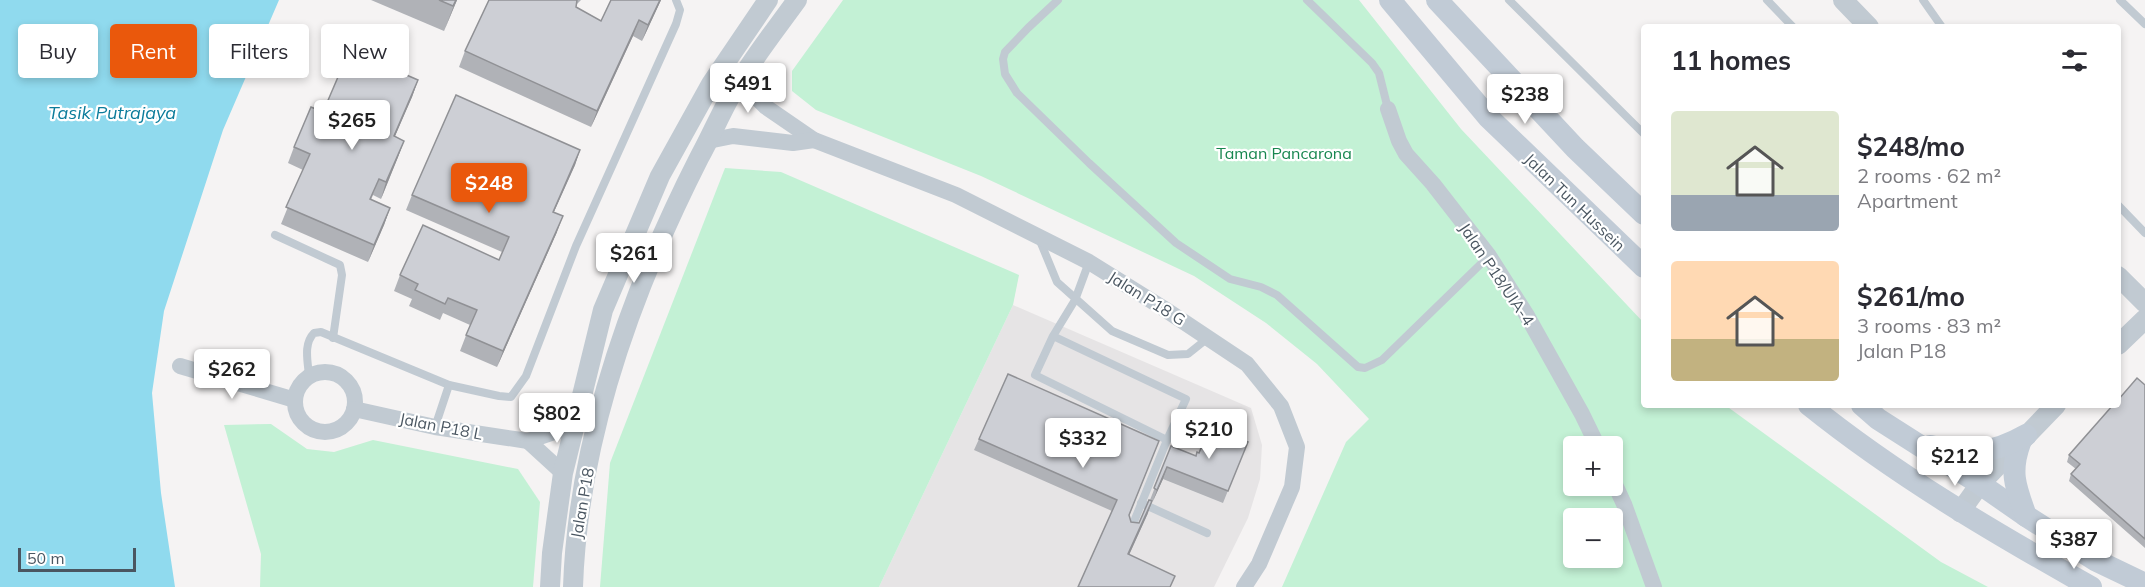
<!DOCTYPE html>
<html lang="en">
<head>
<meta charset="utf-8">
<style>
  :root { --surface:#fff; --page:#f2f2f3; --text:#2b2b33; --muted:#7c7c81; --accent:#ea580c }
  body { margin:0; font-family:Mulish,sans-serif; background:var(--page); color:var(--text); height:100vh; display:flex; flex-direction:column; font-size:22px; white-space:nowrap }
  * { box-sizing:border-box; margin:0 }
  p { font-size:20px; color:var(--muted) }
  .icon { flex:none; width:33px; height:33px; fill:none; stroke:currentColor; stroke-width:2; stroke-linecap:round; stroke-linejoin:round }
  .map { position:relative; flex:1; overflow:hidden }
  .drawer { position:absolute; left:1641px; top:24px; width:480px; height:384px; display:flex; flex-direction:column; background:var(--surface); border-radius:6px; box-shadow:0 3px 9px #0003 }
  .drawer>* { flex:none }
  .banner { position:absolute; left:18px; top:24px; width:570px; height:54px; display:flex; gap:12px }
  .fabs { position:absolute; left:1563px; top:436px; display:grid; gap:12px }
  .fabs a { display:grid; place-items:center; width:60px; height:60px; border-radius:6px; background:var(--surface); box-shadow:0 3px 9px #0003; font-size:30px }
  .scale { position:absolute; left:18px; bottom:15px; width:118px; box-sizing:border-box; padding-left:6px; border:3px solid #4a5661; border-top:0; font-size:16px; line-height:21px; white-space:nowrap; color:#4a5661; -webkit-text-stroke:4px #fff; paint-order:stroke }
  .price { position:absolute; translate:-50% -51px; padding:0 14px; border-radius:6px; background:#fff; color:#222; font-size:20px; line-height:39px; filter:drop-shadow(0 2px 3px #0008) }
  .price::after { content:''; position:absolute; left:50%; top:36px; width:18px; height:14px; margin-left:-9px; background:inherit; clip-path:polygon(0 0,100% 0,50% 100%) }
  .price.current { background:var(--accent); color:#fff }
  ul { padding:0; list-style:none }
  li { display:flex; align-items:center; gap:18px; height:150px; padding:0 30px }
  li span { display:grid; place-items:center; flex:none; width:168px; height:120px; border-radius:6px; color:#555 }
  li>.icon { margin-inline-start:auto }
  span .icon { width:72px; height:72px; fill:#fffc; stroke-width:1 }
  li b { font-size:26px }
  h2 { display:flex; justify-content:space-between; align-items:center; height:72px; padding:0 30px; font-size:26px }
  .tag { padding:0 21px; border-radius:6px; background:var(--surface); box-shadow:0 3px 9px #0003; font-size:21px; line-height:54px }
  .tag.current { background:var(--accent); color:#fff }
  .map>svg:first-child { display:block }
  .education { fill:#e6e4e5 }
  .green { fill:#c3f1d5; fill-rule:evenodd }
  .water { fill:#90daee }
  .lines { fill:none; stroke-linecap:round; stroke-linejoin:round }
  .service { stroke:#c1cad2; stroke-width:8 }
  .minor { stroke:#c1cad2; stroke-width:16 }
  .tertiary { stroke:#c1cad2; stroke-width:20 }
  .secondary { stroke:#c1cbd6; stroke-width:22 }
  .wall { fill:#b0b2b7 }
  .shaded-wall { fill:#909195 }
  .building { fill:#cdcfd5; stroke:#909195; stroke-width:1.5 }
  .labels { text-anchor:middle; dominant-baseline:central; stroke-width:4.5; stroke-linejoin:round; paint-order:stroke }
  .park-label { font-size:16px; fill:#17864f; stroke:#fff }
  .street-label { font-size:16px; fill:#4a5661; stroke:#fff }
  .water-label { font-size:18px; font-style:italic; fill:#0c7c9b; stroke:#fff }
</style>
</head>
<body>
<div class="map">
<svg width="2145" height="587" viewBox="0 0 2145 587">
  <rect width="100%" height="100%" fill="#f5f3f3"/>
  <polygon class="education" points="1013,305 1251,408 1262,445 1260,479 1248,518 1214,587 879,587"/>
  <g class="green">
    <path d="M 843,0 L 1359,0 L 1461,129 L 1644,323 L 1644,405 L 1725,405 L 1941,562 L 1988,587 L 1282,587 L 1346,442 L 1369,419 L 1317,364 L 1266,323 L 1194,276 L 981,176 L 816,110 L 792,91 L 792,71 ZM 1574,447 L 1612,447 L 1612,486 L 1574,486 ZM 1574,519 L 1612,519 L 1612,558 L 1574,558 Z"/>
    <polygon points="725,168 781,172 1019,275 1013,305 879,587 600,587 610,463"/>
    <polygon points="271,424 307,449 334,452 373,440 518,469 540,502 533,587 260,587 261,554 224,425"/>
  </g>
  <polygon class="water" points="0,0 279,0 223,130 164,311 152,393 161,493 175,587 0,587"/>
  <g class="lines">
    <g class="service">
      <polyline points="1058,0 1028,28 1005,52 1003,59 1005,74 1017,93 1089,163 1176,243 1230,279 1261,287 1277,295 1358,367 1365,368 1382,360 1489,256"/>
      <polyline points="1307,0 1372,63 1379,73 1388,109"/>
      <polyline points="1509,0 1644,134"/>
      <polyline points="1767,0 1793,27"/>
      <polyline points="1923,0 1942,27"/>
      <polyline points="2120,0 2145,24"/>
      <polyline points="2118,205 2145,233"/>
      <polyline points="275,235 340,265 342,275 333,338"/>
      <polyline points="1038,236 1057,282 1112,331 1168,355 1188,354 1208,338"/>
      <polyline points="1053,336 1186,399 1167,440 1035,375 1053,336 1075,300 1089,262"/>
      <path d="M 309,376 C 308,362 303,344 314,333 L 321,332 L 449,385 L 499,396 L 511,397 L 526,376 L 576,246 L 676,24 L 680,10 L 676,0"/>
      <polyline points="435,427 449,385"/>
      <polyline points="1141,503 1207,533"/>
      <polyline points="1131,529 1167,440"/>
    </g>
    <g class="minor">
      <polyline points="753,63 748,80 754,95 766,107 814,140 956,195 1089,262 1163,308 1247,364 1281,406 1297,447 1292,487 1259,564 1244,587"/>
      <polyline points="1388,109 1399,141 1406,154 1433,184 1489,256 1526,314 1582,414 1598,447"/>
      <polyline points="708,141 733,136 793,143 814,140"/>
      <polyline points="180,366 295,400"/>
      <circle cx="325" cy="402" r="30"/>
      <polyline points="354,409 435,427 528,441 575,425"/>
      <polyline points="528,441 563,473"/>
      <polyline points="1612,478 1624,504 1654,587"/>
    </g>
    <g class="tertiary">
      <polyline points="1843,0 1869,27"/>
      <polyline points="2118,276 2145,303"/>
      <polyline points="2118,345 2145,319"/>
      <polyline points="1960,512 1980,484 2056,405"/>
      <polyline points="550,587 552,553 563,473 603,310 660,176 711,84 768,0"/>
      <path d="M 573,587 C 578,437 632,290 699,158 C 710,138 719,117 730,97 C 749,63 774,32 797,0"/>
    </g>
    <g class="secondary">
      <polyline points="1390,0 1488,117 1644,267"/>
      <polyline points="1437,0 1575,148 1644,214"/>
      <path d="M 1809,405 C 1896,475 1993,532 2091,587"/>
      <polyline points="1862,405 1878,419 1980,484 2026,516 2095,560 2145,584"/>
      <path d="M 2020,443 C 2009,473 2016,488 2026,516"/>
      <path d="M 1930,446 C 1968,455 1991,455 2026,435"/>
    </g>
  </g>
  <g class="wall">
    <polygon points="371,0 457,0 444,31"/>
    <polygon points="489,0 581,0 577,4 576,7 601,21 611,0 661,0 642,41 633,36 591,127 459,67 465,51"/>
    <polygon points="375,77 418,80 412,97 395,136 404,141 398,157 381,199 373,195 371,200 390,208 384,225 368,262 281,224 303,170 288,163 294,147 323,112"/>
    <polygon points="580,150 575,165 554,212 557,232 497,367 460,351 470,325 443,313 440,320 409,306 412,299 394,291 400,275 499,260 502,252 406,210 412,195"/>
    <polygon points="2145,385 2145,548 2069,481 2071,474 2076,469 2067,462 2069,455"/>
    <polygon points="979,439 1159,441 1129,516 1131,522 1139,523 1148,513 1129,555 1078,587 1112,511 974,450"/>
    <polygon points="1171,446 1196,456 1199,453 1243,453 1223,503 1163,479 1153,501 1150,500"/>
  </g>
  <g class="shaded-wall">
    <polygon points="456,0 457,0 444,31"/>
    <polygon points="660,0 661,0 642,41 648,25"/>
    <polygon points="639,20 633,36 591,127 597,111"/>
    <polygon points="418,80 412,97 388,152 394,136"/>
    <polygon points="404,141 398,157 381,199 386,182"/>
    <polygon points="580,150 575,165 547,227 553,212"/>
    <polygon points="390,208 384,225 368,262 374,245"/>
    <polygon points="563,216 557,232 497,367 503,351"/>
    <polygon points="1167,467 1163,479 1153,501 1157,490"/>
    <polygon points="1152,501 1148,513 1124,566 1128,554"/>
  </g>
  <g class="building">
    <polygon points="439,0 456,0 453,6"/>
    <polygon points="489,0 577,0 576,7 601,21 611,0 660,0 648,25 639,20 597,111 465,51"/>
    <polygon points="344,63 375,77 381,64 418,80 394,136 404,141 386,182 379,179 370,199 390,208 374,245 286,207 310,154 294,147 311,107 323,112"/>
    <polygon points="456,95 580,150 553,212 563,216 503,351 466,335 477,310 448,298 445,304 415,290 418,284 400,275 423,225 499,260 509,237 412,195"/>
    <polygon points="1008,374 1159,441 1129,515 1131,522 1139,523 1149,500 1152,501 1128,554 1175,576 1170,587 1078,587 1117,500 979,439"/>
    <polygon points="2137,378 2145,385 2145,539 2071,474 2080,464 2069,455 2113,405 2118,405 2118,400"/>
    <polygon points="1210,426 1248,442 1228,491 1167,467 1157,490 1154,488 1171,446 1196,456 1197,452 1199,453"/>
  </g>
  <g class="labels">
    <g class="park-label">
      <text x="1284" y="153">Taman Pancarona</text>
    </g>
    <g class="street-label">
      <text transform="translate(1575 202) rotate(44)">Jalan Tun Hussein</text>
      <text transform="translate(1497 274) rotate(56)">Jalan P18/UIA-4</text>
      <text transform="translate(1147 298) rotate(32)">Jalan P18 G</text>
      <text transform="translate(441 426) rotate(11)">Jalan P18 L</text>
      <text transform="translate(582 503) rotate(-80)">Jalan P18</text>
    </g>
    <g class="water-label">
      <text x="112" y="112">Tasik Putrajaya</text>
    </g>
  </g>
</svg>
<div class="fabs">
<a>+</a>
<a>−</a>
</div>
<div class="scale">50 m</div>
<b class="price" style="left:748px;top:114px">$491</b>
<b class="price" style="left:1525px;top:125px">$238</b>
<b class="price" style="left:352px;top:151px">$265</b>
<b class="price current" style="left:489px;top:214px">$248</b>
<b class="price" style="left:634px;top:284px">$261</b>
<b class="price" style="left:232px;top:400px">$262</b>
<b class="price" style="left:557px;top:444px">$802</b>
<b class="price" style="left:1209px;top:460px">$210</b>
<b class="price" style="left:1083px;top:469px">$332</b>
<b class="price" style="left:1955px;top:487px">$212</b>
<b class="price" style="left:2074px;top:570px">$387</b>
<div class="banner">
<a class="tag">Buy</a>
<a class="tag current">Rent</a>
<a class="tag">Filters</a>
<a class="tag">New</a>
</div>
<section class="drawer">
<h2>11 homes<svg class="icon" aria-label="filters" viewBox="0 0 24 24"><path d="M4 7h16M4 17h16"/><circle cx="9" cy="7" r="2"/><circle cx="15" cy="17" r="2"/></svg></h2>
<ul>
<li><span style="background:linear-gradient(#dfe7d0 70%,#9aa5b1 0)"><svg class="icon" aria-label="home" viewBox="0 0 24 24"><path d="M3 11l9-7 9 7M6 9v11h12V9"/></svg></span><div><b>$248/mo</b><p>2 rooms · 62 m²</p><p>Apartment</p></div></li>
<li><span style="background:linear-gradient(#ffd9b3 65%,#c2b280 0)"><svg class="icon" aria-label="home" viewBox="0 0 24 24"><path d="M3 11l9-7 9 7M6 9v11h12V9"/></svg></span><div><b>$261/mo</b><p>3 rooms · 83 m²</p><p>Jalan P18</p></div></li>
</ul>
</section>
</div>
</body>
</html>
